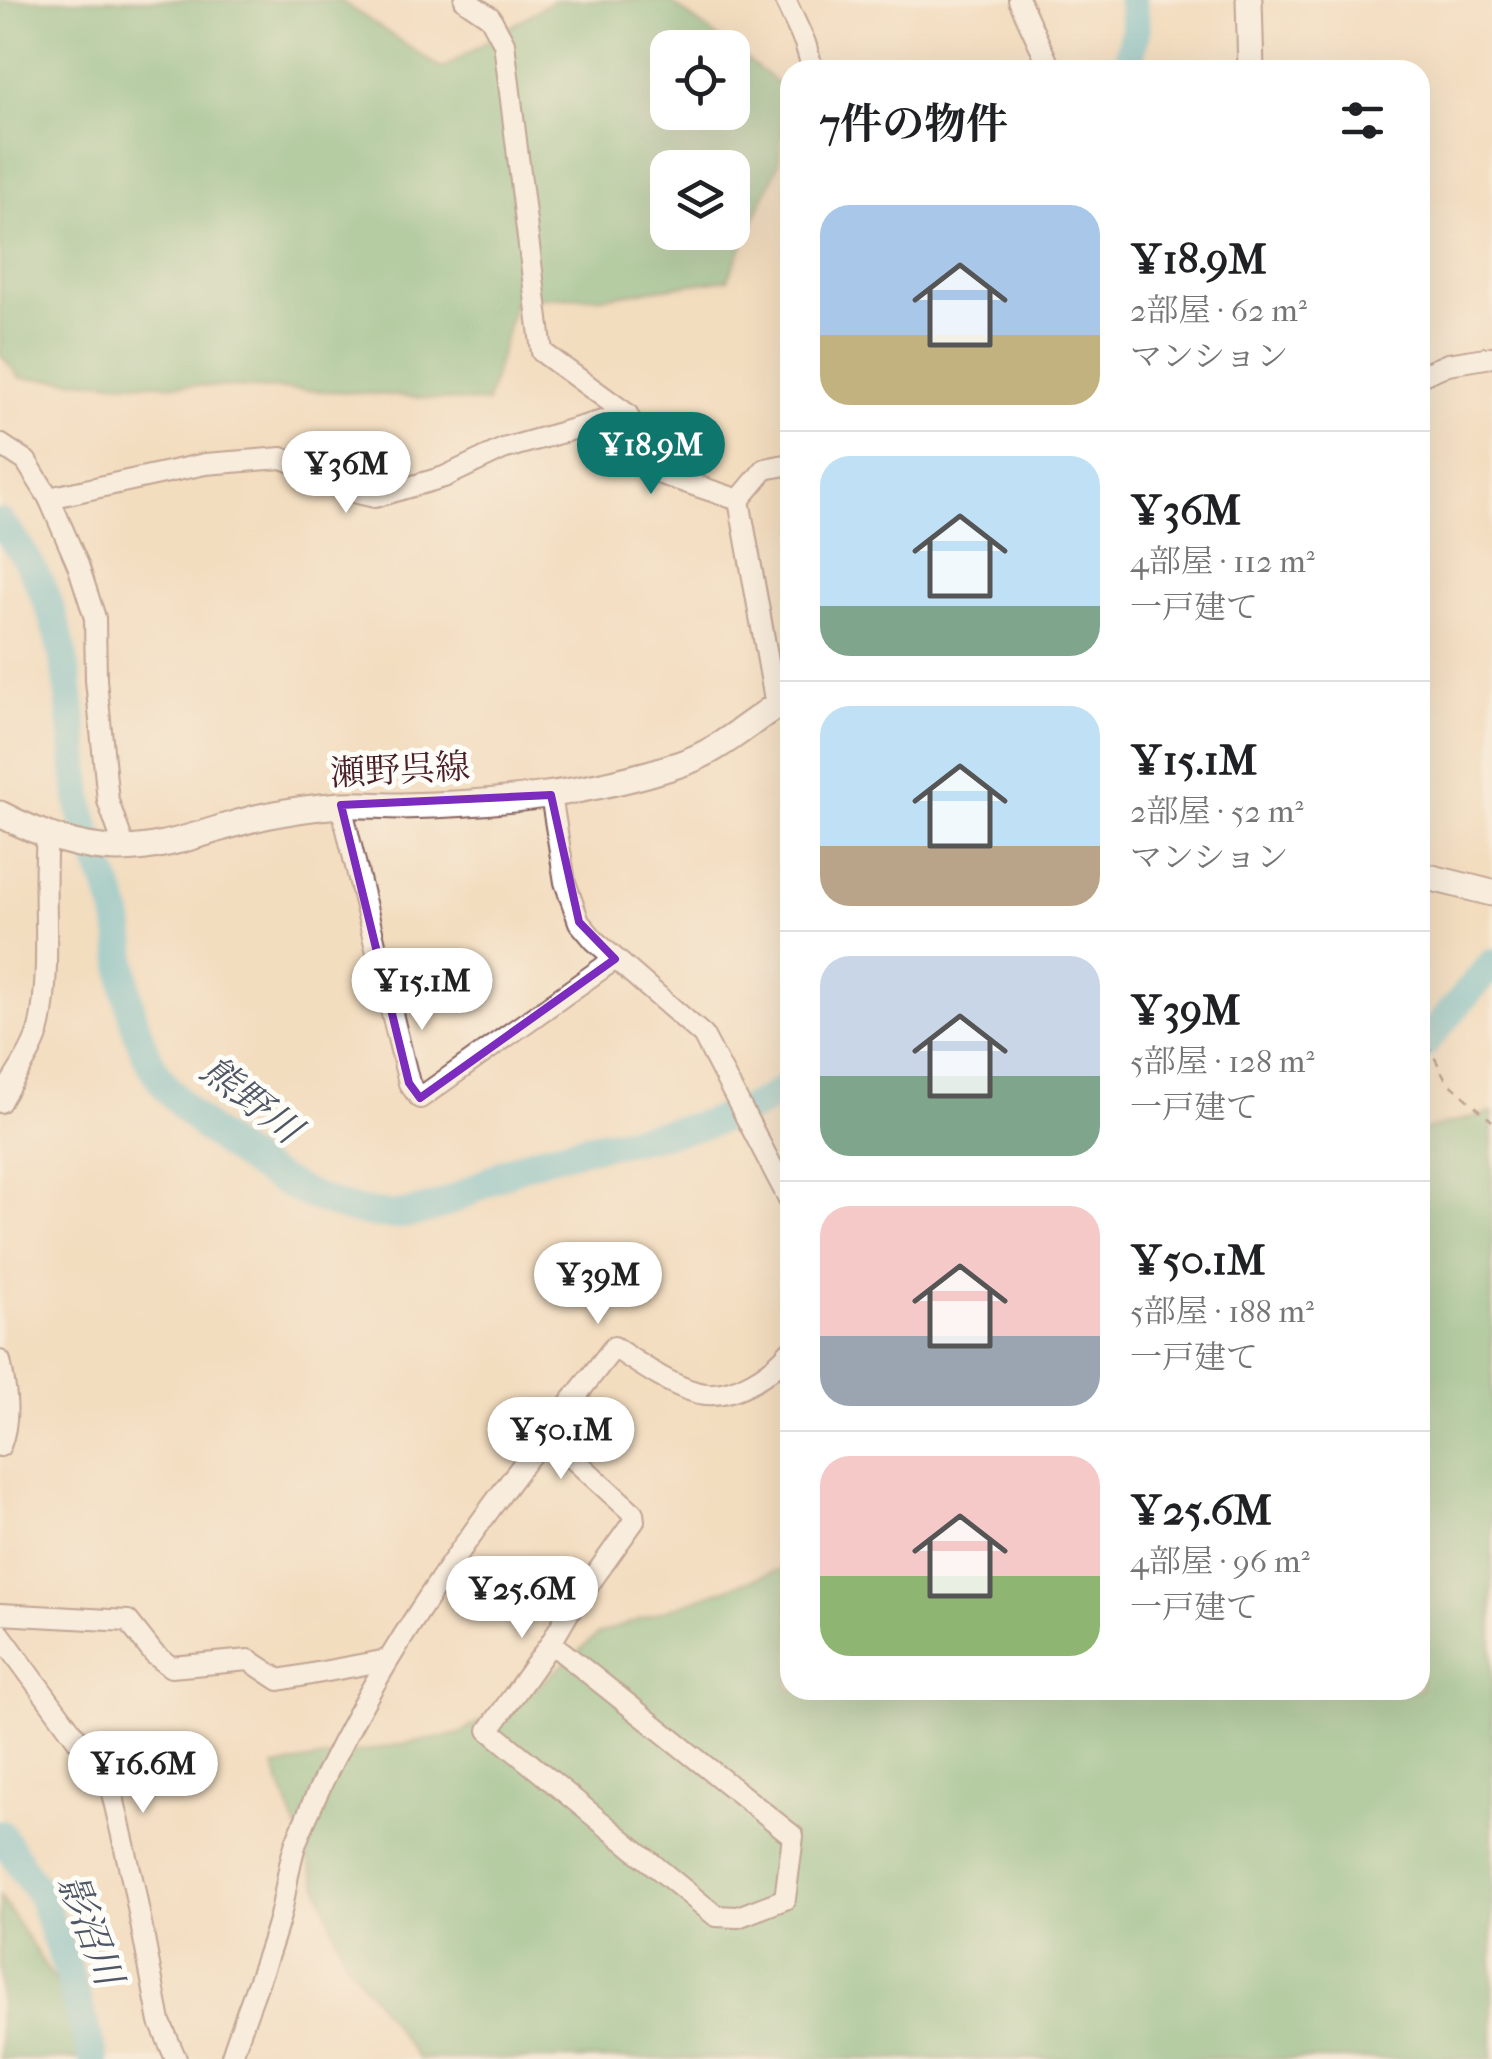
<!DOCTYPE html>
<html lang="ja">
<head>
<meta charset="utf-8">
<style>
  :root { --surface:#fff; --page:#f6f6f6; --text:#202124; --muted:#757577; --line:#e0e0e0; --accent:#0f766e }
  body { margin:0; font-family:"IM FELL French Canon","Noto Serif JP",serif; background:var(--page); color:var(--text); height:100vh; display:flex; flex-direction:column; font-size:38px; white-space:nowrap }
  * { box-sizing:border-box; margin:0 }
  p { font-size:32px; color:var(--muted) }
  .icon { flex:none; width:55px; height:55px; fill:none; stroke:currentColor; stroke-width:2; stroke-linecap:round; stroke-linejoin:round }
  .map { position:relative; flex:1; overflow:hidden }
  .details { position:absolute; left:780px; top:60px; width:650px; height:1640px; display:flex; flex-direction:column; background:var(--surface); border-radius:30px; box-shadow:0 10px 40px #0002 }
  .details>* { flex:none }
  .controls { position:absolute; left:650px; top:30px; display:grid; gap:20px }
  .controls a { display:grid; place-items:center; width:100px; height:100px; border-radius:20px; background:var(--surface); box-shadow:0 10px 40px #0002; font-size:50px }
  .price { position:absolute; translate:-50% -85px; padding:0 22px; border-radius:35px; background:#fff; color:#222; font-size:32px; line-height:65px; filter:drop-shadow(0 2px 5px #0008) }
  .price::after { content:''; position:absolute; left:50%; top:60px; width:30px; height:22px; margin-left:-15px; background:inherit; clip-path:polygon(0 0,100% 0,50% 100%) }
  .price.current { background:var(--accent); color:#fff }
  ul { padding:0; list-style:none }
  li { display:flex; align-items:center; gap:30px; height:250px; padding:0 40px }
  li+li { border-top:2px solid var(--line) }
  li span { display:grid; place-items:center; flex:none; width:280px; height:200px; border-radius:30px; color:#555 }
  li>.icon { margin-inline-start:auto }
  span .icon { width:120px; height:120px; fill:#fffc; stroke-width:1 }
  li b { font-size:42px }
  h2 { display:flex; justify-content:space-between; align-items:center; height:120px; padding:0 40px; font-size:42px }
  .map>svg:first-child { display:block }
  .forest { fill:#6cb880; stroke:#5b6c56; stroke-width:2.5; fill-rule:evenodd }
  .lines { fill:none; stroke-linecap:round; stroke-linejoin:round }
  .river { stroke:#58bfd5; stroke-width:30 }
  .minor-casing { stroke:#85625f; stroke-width:24 }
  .major-casing { stroke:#85625f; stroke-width:29 }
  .path { stroke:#85625f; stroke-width:2.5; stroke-dasharray:8 8; stroke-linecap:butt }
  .minor { stroke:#fff; stroke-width:20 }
  .major { stroke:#fff; stroke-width:25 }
  .marked { fill:none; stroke:#7b2cbf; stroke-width:8; stroke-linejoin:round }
  .labels { text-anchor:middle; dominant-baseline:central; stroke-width:10; stroke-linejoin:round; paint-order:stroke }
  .street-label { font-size:35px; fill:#4a1f2b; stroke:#fdfcf7 }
  .water-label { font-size:38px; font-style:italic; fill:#4f5766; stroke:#fdfcf7 }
</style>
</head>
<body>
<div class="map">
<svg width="1492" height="2059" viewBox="0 0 1492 2059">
  <rect width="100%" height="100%" fill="#fdfcf7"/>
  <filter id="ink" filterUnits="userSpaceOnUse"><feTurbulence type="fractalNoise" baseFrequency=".01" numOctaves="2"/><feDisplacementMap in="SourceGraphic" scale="20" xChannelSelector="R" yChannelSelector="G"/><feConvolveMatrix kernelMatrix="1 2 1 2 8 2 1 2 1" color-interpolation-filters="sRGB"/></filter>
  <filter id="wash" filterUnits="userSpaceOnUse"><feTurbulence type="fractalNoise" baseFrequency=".0048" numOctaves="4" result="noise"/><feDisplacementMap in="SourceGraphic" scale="40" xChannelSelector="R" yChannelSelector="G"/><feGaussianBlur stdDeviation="2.25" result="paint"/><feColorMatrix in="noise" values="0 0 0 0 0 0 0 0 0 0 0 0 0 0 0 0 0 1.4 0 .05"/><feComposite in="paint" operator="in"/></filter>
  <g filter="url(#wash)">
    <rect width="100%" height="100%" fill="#f3ddbf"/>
    <g class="forest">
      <path d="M 0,0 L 339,0 L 442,69 L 554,0 L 668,0 L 730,47 L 668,48 L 668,112 L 732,112 L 733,49 L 789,92 L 778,165 L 728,279 L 604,297 L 516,298 L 487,403 L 348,392 L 20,378 L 0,354 ZM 668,168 L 732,168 L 732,232 L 668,232 Z"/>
      <polygon points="1492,1112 1492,2059 418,2059 345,1959 274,1767 459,1734 538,1686 598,1634 790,1566 790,1690 1420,1690 1420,1131"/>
      <polygon points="0,1896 105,2059 0,2059"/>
    </g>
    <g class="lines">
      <g class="river">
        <polyline points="1127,70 1136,28 1132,0"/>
        <path d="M 0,523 C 70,603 69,694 79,793 C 83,835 107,874 118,915 C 124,942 122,971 128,998 C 133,1019 142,1049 154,1069 C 178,1110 224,1145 264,1171 C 302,1195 361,1220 406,1214 C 456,1207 486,1177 531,1162 C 613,1135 719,1138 790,1086"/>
        <polyline points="1420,1048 1492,964"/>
        <polyline points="0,1834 40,1894 68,1971 94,2059"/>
      </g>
    </g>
  </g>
  <g filter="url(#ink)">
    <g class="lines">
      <defs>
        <g id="minor">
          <polyline points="465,0 490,17 504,43 542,352 627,414 650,461 661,474 739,500"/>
          <polyline points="785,0 805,43 813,70"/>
          <polyline points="1019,0 1051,70"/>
          <polyline points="1420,376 1448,364 1492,357"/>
          <polyline points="0,444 26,461 49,498 78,565 95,618 96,680 108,801 125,849"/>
          <polyline points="49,498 205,464 282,458 314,470 357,493 375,497 444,477 503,449 627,414"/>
          <polyline points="776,705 739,500 765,469 790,464"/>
          <polyline points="551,795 565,882 579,922 595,941 703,1035 790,1201"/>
          <polyline points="341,805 409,1083 420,1098 615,959"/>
          <path d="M 0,1102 C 12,1079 35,1051 40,1025 C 52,964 42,898 47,836"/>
          <path d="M 0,1361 C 6,1389 11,1418 0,1446"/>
          <polyline points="546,1434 633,1513 634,1521 569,1612 551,1643"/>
          <polyline points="0,1614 128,1621 154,1654 171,1667 249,1660 279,1680 387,1660"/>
          <polyline points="0,1634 110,1784 134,1887 160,2022 176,2059"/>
          <polygon points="551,1643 793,1836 785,1899 738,1917 716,1916 489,1730"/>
          <path d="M 231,2059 C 246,2011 267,1964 280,1916 C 287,1889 288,1860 299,1835 C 373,1655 495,1499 614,1347 C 636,1362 679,1392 707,1394 C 736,1396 772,1373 790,1351"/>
        </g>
        <g id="major">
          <polyline points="1249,0 1251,70"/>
          <path d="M 0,814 C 35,832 77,848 116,849 C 168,850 215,827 265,816 C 289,811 316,807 340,805 C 361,804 381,806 401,806 C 496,804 590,794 680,764 C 723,750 752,719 790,697"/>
          <polyline points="1420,875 1492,893"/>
        </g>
      </defs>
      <use href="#minor" class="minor-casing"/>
      <use href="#major" class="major-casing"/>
      <polyline class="path" points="1420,1029 1446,1080 1492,1121"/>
      <use href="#minor" class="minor"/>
      <use href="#major" class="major"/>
    </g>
  </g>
  <path d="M0 0H1492V2059H0ZM 551,795 L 579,922 L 615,959 L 420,1098 L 409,1083 L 341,805 Z" fill="#f3ddbf" fill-opacity=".55" fill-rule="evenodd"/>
  <path class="marked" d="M 551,795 L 579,922 L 615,959 L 420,1098 L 409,1083 L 341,805 Z"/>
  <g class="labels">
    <g class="street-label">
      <text transform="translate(400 770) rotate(-3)">瀬野呉線</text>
    </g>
    <g class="water-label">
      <text transform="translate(251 1100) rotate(38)">熊野川</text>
      <text transform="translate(90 1930) rotate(69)">影沼川</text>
    </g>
  </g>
</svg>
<div class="controls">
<a><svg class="icon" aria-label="locate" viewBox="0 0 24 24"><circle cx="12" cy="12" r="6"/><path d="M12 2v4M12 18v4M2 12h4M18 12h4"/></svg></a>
<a><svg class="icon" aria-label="layers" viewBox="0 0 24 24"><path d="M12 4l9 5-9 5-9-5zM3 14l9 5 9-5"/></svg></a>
</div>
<b class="price current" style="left:651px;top:497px">¥18.9M</b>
<b class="price" style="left:346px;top:516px">¥36M</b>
<b class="price" style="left:422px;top:1033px">¥15.1M</b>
<b class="price" style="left:598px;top:1327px">¥39M</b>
<b class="price" style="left:561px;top:1482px">¥50.1M</b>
<b class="price" style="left:522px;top:1641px">¥25.6M</b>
<b class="price" style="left:143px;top:1816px">¥16.6M</b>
<section class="details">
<h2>7件の物件<svg class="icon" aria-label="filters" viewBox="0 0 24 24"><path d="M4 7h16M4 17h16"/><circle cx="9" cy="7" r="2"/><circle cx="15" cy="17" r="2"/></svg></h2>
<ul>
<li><span style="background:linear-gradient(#a9c7e8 65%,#c2b280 0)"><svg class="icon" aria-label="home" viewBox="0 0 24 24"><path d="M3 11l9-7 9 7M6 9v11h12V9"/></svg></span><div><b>¥18.9M</b><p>2部屋 · 62 m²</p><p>マンション</p></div></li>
<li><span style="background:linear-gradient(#bfe0f5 75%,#7fa58c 0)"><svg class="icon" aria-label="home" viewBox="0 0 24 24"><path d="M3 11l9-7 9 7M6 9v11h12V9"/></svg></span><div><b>¥36M</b><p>4部屋 · 112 m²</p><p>一戸建て</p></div></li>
<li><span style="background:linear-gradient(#bfe0f5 70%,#b9a48a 0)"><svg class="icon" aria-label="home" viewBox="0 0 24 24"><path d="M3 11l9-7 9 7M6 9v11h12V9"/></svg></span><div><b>¥15.1M</b><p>2部屋 · 52 m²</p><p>マンション</p></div></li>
<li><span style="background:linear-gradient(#c9d6e8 60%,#7fa58c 0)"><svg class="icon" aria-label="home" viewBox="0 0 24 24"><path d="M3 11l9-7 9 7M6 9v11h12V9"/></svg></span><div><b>¥39M</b><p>5部屋 · 128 m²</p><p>一戸建て</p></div></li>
<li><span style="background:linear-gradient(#f6c9c9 65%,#9aa5b1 0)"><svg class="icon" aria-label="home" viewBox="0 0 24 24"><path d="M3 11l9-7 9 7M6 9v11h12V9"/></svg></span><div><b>¥50.1M</b><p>5部屋 · 188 m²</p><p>一戸建て</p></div></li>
<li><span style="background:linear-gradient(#f6c9c9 60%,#8fb573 0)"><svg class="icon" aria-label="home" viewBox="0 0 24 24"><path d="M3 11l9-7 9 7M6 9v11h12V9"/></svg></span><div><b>¥25.6M</b><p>4部屋 · 96 m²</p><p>一戸建て</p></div></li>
</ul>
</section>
</div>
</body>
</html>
